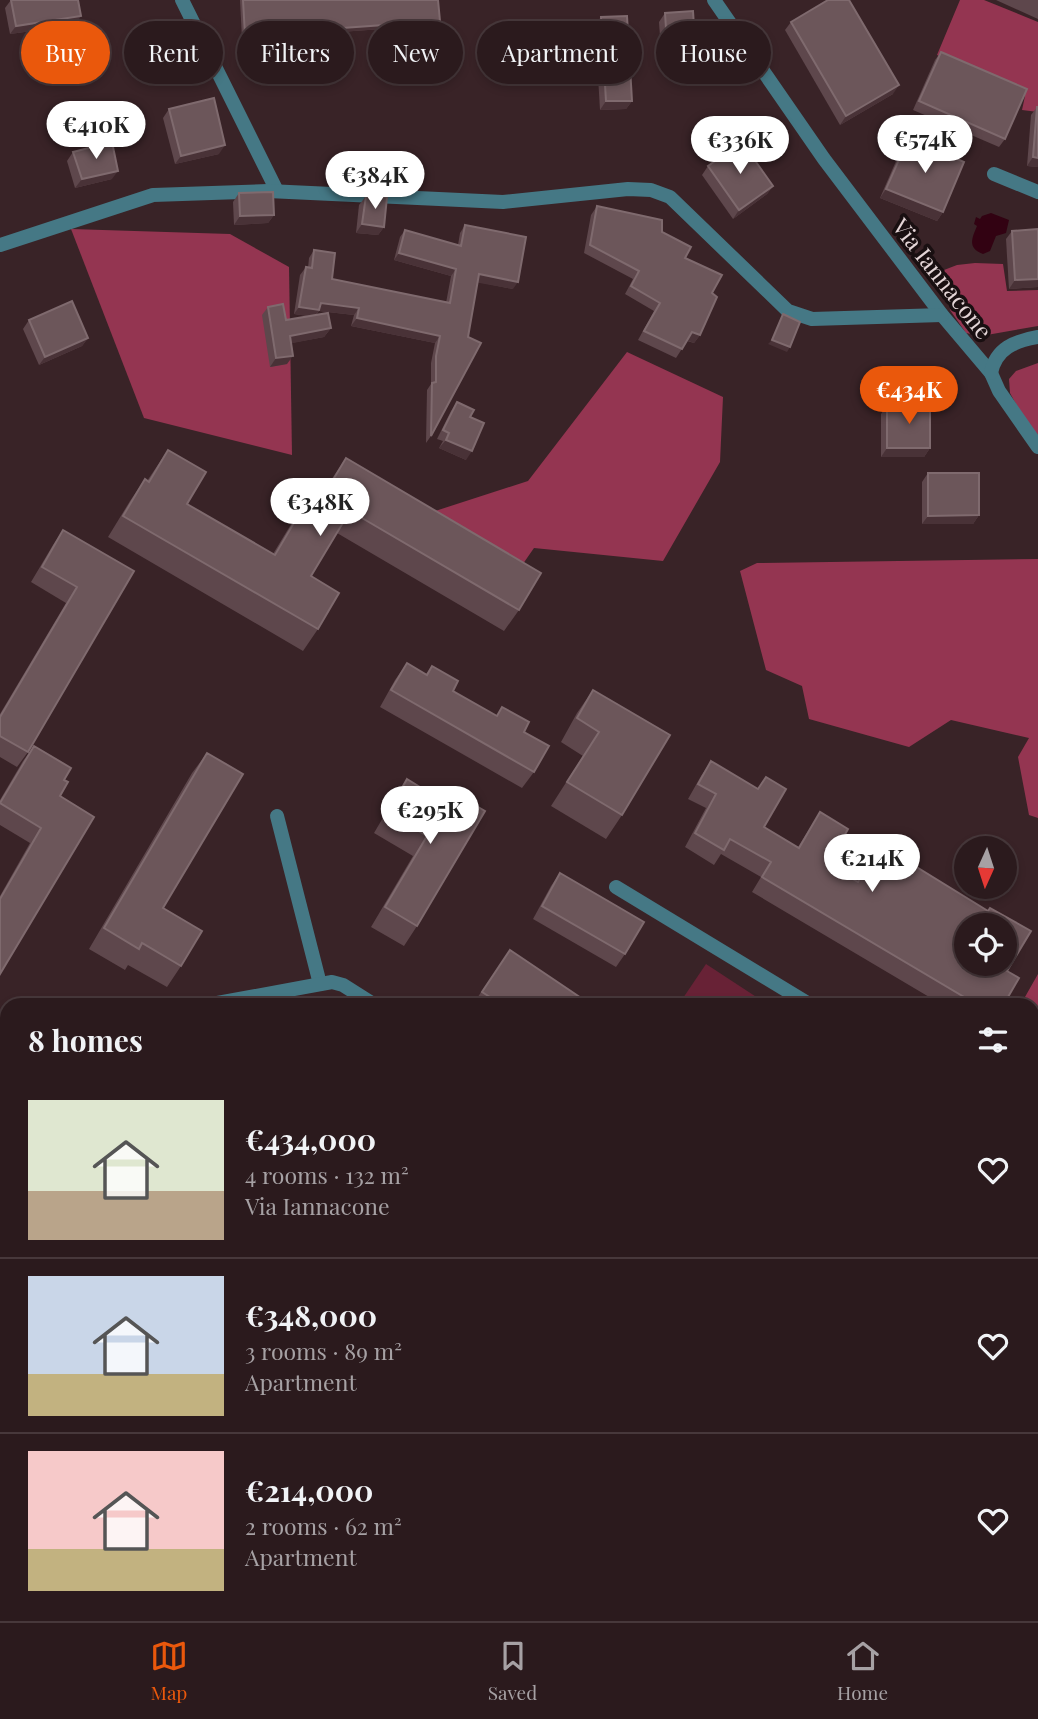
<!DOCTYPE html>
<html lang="en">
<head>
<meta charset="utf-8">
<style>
  :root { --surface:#2b1a1d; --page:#37272a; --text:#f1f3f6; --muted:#a6a1a4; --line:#47383b; --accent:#ea580c }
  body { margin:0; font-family:"Playfair Display",serif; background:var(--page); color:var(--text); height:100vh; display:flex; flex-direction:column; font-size:26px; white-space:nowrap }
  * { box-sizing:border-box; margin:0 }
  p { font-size:23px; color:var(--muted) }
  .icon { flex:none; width:38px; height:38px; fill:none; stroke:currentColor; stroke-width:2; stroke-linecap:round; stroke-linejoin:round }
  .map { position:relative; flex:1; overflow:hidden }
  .drawer { position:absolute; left:0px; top:998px; width:1040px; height:625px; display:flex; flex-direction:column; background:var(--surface); border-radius:21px 21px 0 0; box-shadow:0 4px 10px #0003,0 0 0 2px var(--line) }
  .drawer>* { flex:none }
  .hud { position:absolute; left:21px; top:21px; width:998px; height:63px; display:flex; gap:14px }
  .needle { width:46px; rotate:183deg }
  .controls { position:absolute; left:954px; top:836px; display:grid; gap:14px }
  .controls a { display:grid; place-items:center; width:63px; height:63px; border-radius:50%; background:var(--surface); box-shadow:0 4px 10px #0003,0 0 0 2px var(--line); font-size:35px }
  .price { position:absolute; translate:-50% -60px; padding:0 16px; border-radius:24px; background:#fff; color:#222; font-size:23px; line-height:46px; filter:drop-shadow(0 2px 4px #0008) }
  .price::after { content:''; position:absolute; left:50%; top:42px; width:21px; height:16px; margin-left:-10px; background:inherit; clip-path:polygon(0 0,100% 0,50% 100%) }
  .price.current { background:var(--accent); color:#fff }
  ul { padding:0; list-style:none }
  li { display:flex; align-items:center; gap:21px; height:175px; padding:0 28px }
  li+li { border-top:2px solid var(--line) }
  li span { display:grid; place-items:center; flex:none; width:196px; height:140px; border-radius:0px; color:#555 }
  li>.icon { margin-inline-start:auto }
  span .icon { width:84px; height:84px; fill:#fffc; stroke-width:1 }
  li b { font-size:30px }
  h2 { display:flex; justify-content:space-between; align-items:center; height:84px; padding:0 28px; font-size:30px }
  .pill { padding:0 24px; border-radius:32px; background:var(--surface); box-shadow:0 4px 10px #0003,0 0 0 2px var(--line); font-size:24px; line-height:63px }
  .pill.current { background:var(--accent); color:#fff }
  .tab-bar { display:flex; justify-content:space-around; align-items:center; height:98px; border-top:2px solid var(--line); background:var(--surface); font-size:19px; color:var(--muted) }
  .tab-bar a { display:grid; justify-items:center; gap:4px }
  .tab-bar .current { color:var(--accent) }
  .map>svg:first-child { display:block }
  .green { fill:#682236 }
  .forest { fill:#943551 }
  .water { fill:#320212 }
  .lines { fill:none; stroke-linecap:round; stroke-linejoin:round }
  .minor { stroke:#457885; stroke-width:14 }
  .wall { fill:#5e474c }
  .shaded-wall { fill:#493237 }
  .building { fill:#6c565a; stroke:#7f6a6e; stroke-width:2; fill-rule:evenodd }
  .labels { text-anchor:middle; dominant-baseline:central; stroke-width:7; stroke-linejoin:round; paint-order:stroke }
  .street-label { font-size:23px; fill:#e4d5d7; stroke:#190f11 }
</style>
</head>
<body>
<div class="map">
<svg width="1038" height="1621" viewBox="0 0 1038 1621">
  <rect width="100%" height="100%" fill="#392327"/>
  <g class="green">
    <polygon points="706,964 767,1004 679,1004"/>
    <polygon points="7,1207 7,1394 0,1389 0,1218"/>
  </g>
  <g class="forest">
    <polygon points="960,0 984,0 1038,22 1038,112 1022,110 1025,96 937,55"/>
    <polygon points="71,229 230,234 289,267 292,455 144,418"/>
    <polygon points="975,263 1003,264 1007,291 1038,290 1038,326 981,336 966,333 950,310 944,270 957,265"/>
    <polygon points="627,352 723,397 720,462 663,561 534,548 518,571 429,513 528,481"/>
    <polygon points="1038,363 1038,445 1010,393 1009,379 1016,371"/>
    <polygon points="1038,559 1038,818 1029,815 1018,757 1029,738 951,720 909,747 809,719 802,686 766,670 740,571 757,563"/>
    <polygon points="1038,974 1038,1102 1033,1100 1032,1004 1021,1004"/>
    <polygon points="7,1035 7,1112 0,1114 0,1036"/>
  </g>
  <path class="water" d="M 991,213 L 1009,220 L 1006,233 L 996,236 L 990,251 L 983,254 C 967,248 972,238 977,226 L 974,224 L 976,217 L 980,219 L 982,216 Z"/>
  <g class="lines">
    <g class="minor">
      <polyline points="182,0 277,191"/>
      <polyline points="714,0 824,159 942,315 991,373 999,391 1038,447"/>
      <polyline points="994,174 1038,192"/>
      <polyline points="0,245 153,195 268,191 503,202 628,189 651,190 670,197 788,311 812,319 942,315"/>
      <path d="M 991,373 C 996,348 1015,341 1038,337"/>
      <polyline points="277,816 320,984"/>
      <polyline points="616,887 809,1004"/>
      <polyline points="212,1004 332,982 343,985 373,1004"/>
      <polyline points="0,1029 7,1028"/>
      <polyline points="1032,1139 1038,1138"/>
      <polyline points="352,1621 356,1615"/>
    </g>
  </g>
  <g class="wall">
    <polygon points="11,0 75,25 10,34 5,8"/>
    <polygon points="240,0 438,0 437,25 242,39"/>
    <polygon points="996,0 1038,0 1038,19"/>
    <polygon points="665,13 689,51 661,52 659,22"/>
    <polygon points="601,17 632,101 626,109 600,110 595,25"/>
    <polygon points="791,22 893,94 840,125 785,30"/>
    <polygon points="941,52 1005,139 999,147 913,110 935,60"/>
    <polygon points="1037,107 1038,167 1027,166 1031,115"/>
    <polygon points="169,109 219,154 175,164 163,118"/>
    <polygon points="909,137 943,212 937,221 880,198 903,145"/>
    <polygon points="73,152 112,179 75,188 67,161"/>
    <polygon points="708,166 773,186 767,194 733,219 702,175"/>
    <polygon points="239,193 274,215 268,223 234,225 233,202"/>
    <polygon points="366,196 384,227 378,235 356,233 359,205"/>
    <polygon points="597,206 662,232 685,258 712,293 700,335 694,343 687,341 676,358 638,340 654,311 625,294 633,279 584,253 591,215"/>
    <polygon points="465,225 513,289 478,282 431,436 426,443 427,390 431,384 431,363 435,343 351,326 354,315 319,311 316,315 331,328 324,337 291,343 287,364 270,367 262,315 268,307 286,320 308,316 294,314 300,275 306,267 308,268 309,258 314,250 332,279 446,303 451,276 394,260 400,237 405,230 458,245 460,233"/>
    <polygon points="1038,229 1038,287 1009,289 1006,239 1012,231"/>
    <polygon points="29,320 88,338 82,346 39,365 23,329"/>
    <polygon points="457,402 470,417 466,460 439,448 443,441 437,439 451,411"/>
    <polygon points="887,405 930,448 924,457 881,457 881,414"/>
    <polygon points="168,450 187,504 273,554 293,521 308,499 316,504 331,480 346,458 519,610 504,631 337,533 311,576 318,629 303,651 108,537 130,501 145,479 147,481"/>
    <polygon points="928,473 979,515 973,524 922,524 922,482"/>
    <polygon points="63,530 134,571 28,752 17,767 0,757 0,714 66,603 31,582 53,545"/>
    <polygon points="407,663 426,674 432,666 453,691 496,716 502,707 524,732 534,772 522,788 380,707 395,680"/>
    <polygon points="593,690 622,815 606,839 551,806 583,756 561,742 577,713"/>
    <polygon points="34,746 64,780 60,796 0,974 0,896 30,843 0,825 0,800 23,761"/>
    <polygon points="207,753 163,908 181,966 167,987 128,965 125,970 89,949 192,773"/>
    <polygon points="711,761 764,827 798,847 820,812 828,865 856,881 869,859 879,844 1007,971 1004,1004 941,1004 752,892 761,877 721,854 714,865 685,847 706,808 688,799 701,776"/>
    <polygon points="407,779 446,802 452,792 417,926 404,946 371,927 413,856 374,833 394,799"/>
    <polygon points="560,873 625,954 616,967 533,919 551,886"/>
    <polygon points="499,966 590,1004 473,1004"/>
    <polygon points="1038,1324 1038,1366 1032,1362 1032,1333"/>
    <polygon points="524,1615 587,1615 596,1621 533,1621"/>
    <polygon points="676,1615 708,1615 704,1621 685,1621"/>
    <polygon points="748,1615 846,1615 855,1621 757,1621"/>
  </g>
  <g class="shaded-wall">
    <polygon points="81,16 75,25 10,34 16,26"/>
    <polygon points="440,21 437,25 242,39 245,35"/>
    <polygon points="695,42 689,51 661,52 667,44"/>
    <polygon points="899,85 893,94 840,125 846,116"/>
    <polygon points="606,101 632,101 626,109 600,110"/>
    <polygon points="225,145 219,154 175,164 181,156"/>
    <polygon points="1033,157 1038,158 1038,167 1027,166"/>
    <polygon points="118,171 112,179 75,188 82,179"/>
    <polygon points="773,186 767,194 733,219 739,210"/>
    <polygon points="886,189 943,212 937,221 880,198"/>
    <polygon points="274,215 268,223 234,225 240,216"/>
    <polygon points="362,224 384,227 378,235 356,233"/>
    <polygon points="399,253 456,269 451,276 394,260"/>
    <polygon points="479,274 518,282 513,289 474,282"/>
    <polygon points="1038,279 1038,287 1009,289 1015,280"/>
    <polygon points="321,303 359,308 354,315 319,311 314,317 294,314 299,307"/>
    <polygon points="357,318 440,336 435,343 351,326"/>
    <polygon points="331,328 324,337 283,345 290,336"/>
    <polygon points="692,332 700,335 694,343 686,340"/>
    <polygon points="88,338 82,346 39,365 45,357"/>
    <polygon points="772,340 790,347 787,352 768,344"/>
    <polygon points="293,356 287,364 270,367 276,358"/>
    <polygon points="446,440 472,451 466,460 439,448"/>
    <polygon points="887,448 930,448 924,457 881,457"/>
    <polygon points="979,515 973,524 922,524 928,516"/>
  </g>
  <g class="building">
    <polygon points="11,0 78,0 81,16 16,26"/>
    <polygon points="243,0 438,0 440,21 245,35"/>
    <polygon points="828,0 849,0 899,85 846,116 791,22"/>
    <polygon points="693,11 695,42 667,44 665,13"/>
    <polygon points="627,16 632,101 606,101 601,17"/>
    <polygon points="941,52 1027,89 1005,139 919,101"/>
    <polygon points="214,98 225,145 181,156 169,109"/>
    <polygon points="1037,107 1038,107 1038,158 1033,157"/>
    <polygon points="909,137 964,162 943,212 886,189"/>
    <polygon points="112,142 118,171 82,179 73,152"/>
    <polygon points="742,142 773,186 739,210 708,166"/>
    <polygon points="273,192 274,215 240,216 239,193"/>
    <polygon points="366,196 387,197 384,227 362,224"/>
    <polygon points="597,206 662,220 662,232 691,247 685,258 722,275 712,293 717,297 700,335 692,332 682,349 644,331 660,303 631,286 639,271 590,245"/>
    <polygon points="465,225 526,237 518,282 479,274 468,337 481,343 431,436 432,383 436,382 436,356 440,336 357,318 359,308 321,303 319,310 299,307 306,267 312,268 314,250 335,253 332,279 450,303 456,269 399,253 405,230 461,246"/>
    <polygon points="1038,229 1038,279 1015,280 1012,231"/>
    <polygon points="72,301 88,338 45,357 29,320"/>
    <polygon points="283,304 286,320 328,313 331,328 290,336 293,356 276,358 268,307"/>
    <polygon points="783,314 800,322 790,347 772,340"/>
    <polygon points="457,402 474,410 470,417 484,423 472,451 446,440 449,433 443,430"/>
    <rect x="887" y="405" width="43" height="43"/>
    <polygon points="168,450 206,472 187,504 275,555 308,499 318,505 346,458 541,573 519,610 350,511 311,576 339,593 318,629 123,516 145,479 149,482"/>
    <polygon points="928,473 979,473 979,515 928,516"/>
    <polygon points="63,530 134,571 28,752 0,736 0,717 77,587 42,567"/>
    <polygon points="407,663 427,675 432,666 458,681 453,691 497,716 502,707 529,722 524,732 549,746 534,772 391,690"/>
    <polygon points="593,690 670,735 622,815 567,782 599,732 577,718"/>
    <polygon points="34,746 71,768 64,780 68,782 60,796 94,817 0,974 0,899 41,828 0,803"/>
    <polygon points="207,753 243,774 163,908 202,931 181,966 142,943 139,949 104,928"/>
    <path d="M 711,761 L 758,789 L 766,777 L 786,789 L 764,827 L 799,848 L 820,812 L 848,829 L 828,865 L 858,882 L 879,844 L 988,911 L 990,908 L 1031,931 L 1007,971 L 1019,978 L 1004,1004 L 976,1004 L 762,877 L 771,862 L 730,839 L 724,850 L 695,833 L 716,794 L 698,784 ZM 966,926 L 1004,926 L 1004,964 L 966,964 Z"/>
    <polygon points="407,779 446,803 452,792 485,811 417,926 385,907 427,836 388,813"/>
    <polygon points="560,873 644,922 625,954 542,906"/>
    <polygon points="510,950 590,1004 501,1004 482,992"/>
    <polygon points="1038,1325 1038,1341 1032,1337 1032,1334"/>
    <polygon points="7,1528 7,1615 52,1615 48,1621 0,1621 0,1540"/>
    <polygon points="552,1615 587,1615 596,1621 560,1621"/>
    <polygon points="772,1615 846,1615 855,1621 768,1621"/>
  </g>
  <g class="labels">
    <g class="street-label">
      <text transform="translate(943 278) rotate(52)">Via Iannacone</text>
    </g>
  </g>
</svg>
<div class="controls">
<a><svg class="needle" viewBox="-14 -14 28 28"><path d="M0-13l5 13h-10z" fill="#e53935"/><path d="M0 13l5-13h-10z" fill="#a6a1a4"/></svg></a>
<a><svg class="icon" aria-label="locate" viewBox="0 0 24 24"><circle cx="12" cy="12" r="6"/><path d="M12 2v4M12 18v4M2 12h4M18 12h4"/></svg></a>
</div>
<b class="price" style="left:96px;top:161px">€410K</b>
<b class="price" style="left:925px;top:175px">€574K</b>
<b class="price" style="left:740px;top:176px">€336K</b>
<b class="price" style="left:375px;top:211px">€384K</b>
<b class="price current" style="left:909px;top:426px">€434K</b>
<b class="price" style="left:320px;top:538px">€348K</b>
<b class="price" style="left:430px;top:846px">€295K</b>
<b class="price" style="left:872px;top:894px">€214K</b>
<div class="hud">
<a class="pill current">Buy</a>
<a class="pill">Rent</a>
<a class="pill">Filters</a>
<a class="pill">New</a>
<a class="pill">Apartment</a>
<a class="pill">House</a>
</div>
<section class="drawer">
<h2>8 homes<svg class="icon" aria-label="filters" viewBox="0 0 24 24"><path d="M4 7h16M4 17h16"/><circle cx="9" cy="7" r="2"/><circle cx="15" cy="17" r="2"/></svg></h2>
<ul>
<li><span style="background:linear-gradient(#dfe7d0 65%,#b9a48a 0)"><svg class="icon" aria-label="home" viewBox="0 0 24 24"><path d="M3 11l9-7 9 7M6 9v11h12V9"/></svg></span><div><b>€434,000</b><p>4 rooms · 132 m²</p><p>Via Iannacone</p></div><svg class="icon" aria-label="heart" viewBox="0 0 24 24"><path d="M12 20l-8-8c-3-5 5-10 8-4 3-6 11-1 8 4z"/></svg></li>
<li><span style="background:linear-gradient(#c9d6e8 70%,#c2b280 0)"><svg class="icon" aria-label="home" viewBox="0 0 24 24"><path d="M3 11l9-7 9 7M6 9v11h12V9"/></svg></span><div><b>€348,000</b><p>3 rooms · 89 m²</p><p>Apartment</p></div><svg class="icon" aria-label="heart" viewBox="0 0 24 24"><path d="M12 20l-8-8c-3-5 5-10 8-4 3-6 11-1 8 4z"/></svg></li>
<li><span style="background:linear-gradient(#f6c9c9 70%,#c2b280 0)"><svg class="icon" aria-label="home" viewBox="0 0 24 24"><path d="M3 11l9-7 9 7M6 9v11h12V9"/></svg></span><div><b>€214,000</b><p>2 rooms · 62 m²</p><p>Apartment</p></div><svg class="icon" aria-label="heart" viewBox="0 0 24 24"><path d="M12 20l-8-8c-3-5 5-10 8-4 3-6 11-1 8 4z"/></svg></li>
</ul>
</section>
</div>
<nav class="tab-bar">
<a class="current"><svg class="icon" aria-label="map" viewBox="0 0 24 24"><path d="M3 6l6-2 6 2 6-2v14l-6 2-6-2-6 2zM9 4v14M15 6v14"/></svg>Map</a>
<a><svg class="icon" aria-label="saved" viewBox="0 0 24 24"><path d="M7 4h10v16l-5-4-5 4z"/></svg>Saved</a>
<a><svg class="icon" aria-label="home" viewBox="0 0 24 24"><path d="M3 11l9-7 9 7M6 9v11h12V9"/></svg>Home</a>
</nav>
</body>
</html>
